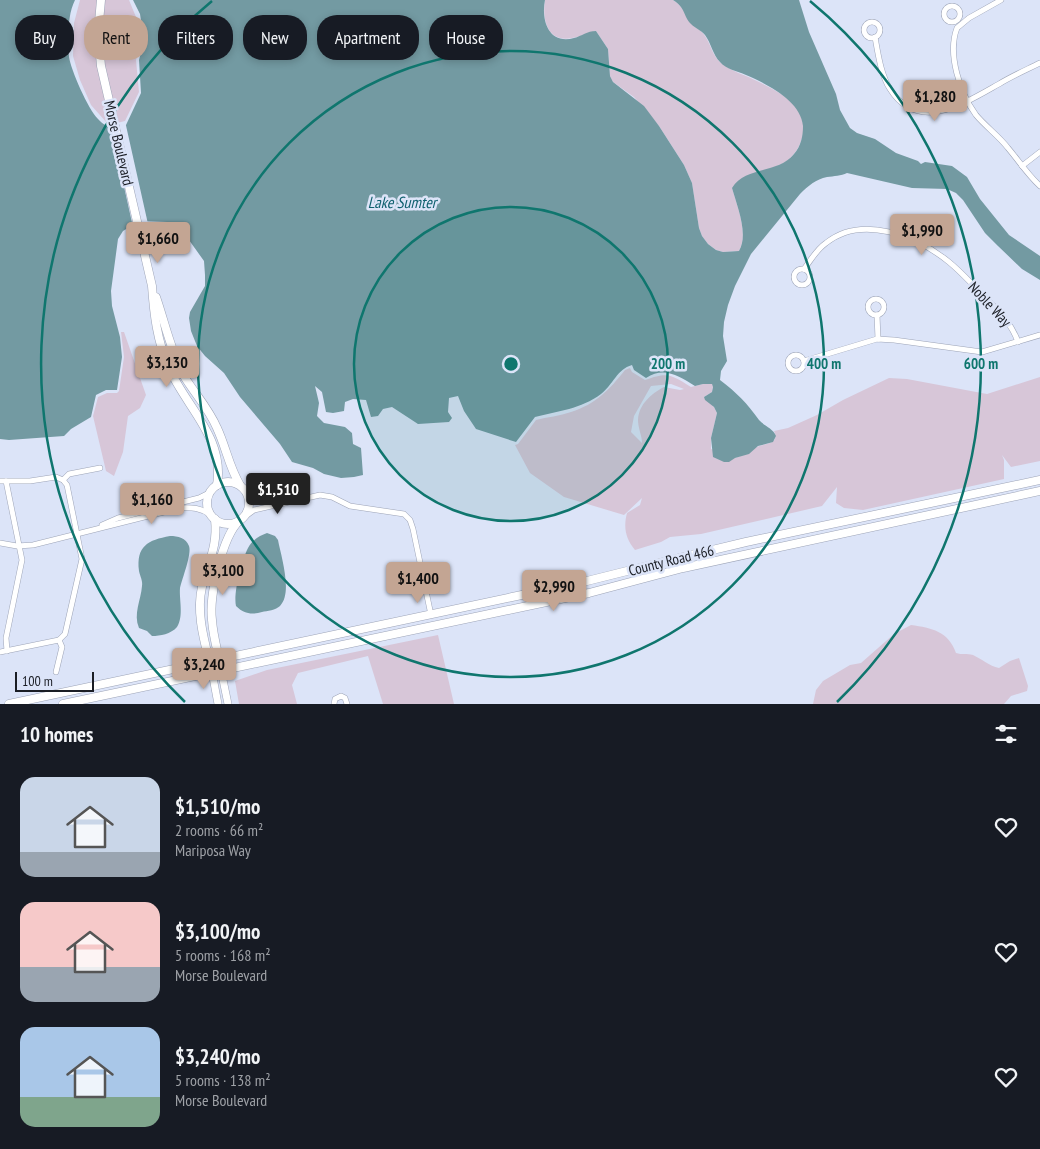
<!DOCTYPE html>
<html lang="en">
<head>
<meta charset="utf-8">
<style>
  :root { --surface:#171b24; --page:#242831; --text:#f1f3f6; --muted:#9ea1a6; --accent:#c3a593 }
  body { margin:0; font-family:"PT Sans Narrow",sans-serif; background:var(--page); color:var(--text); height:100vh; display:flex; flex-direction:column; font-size:19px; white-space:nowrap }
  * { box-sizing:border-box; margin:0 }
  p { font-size:16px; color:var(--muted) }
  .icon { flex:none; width:28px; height:28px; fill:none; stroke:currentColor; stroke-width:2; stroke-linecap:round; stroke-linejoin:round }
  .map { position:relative; height:704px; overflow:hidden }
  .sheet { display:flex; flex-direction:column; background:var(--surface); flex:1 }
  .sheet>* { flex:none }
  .banner { position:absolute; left:15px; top:15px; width:500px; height:45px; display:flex; gap:10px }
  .scale { position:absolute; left:15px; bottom:12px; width:79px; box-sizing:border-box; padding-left:5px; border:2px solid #1b1e25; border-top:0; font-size:14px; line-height:18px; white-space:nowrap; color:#1b1e25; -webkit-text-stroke:4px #dce4f8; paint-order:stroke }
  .price { position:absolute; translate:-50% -42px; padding:0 11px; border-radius:5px; background:var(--accent); color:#111; font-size:16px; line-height:32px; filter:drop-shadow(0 1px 2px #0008) }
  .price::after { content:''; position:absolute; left:50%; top:30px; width:15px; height:11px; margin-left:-8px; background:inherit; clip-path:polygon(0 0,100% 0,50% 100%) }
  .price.on { background:#222; color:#fff }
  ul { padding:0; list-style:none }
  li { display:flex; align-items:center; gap:15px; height:125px; padding:0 20px }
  li span { display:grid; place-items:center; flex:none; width:140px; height:100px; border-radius:15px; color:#555 }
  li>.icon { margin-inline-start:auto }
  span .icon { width:60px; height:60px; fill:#fffc; stroke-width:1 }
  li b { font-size:21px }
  h2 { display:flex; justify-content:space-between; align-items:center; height:60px; padding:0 20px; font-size:21px }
  .chip { padding:0 18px; border-radius:20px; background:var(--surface); box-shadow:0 2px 8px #0003; font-size:18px; line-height:45px }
  .chip.on { background:var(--accent); color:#111 }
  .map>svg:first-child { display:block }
  .green { fill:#d7c6d8; fill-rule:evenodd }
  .water { fill:#739aa2 }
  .pier { fill:#dce4f8 }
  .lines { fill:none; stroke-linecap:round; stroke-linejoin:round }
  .minor-casing { stroke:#9da4b7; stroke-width:6 }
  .tertiary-casing { stroke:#9da4b7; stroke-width:8 }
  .secondary-casing { stroke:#9da4b7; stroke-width:9 }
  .minor { stroke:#fff; stroke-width:5 }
  .tertiary { stroke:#fff; stroke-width:7 }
  .secondary { stroke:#fff; stroke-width:8 }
  .ring { fill:none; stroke:#0f766e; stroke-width:2.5 }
  .labels { text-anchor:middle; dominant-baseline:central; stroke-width:5; stroke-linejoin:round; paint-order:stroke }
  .street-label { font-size:15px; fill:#1b1e25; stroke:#dce4f8 }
  .water-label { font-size:16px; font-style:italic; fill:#10616f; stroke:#dce4f8 }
  .centre { fill:#0f766e; stroke:#dce4f8; stroke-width:2.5 }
  .ring-label { font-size:15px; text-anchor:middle; font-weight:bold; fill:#0f766e; stroke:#dce4f8; stroke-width:5; stroke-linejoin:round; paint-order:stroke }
</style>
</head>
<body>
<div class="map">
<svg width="1040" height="704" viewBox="0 0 1040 704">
  <rect width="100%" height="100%" fill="#dce4f8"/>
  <g class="green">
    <polygon points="80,0 98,0 95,33 112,124 107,123 91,105 80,80 73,56 74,23"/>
    <polygon points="104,0 129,0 138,22 141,42 136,60 139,92 125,121 117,123 103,66 100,34"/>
    <path d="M 545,0 L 673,0 C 685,7 684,15 692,24 C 695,28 702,30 705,36 C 710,43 712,53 718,60 C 726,70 749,76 761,83 C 773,89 791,98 798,110 C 809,126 802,149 787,161 C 780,166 770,168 763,172 C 752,177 742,183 732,188 C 737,206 749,234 739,251 L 723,252 L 716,250 L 708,244 L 702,236 L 699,228 L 692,183 L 684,165 L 659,126 L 634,97 L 613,82 L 610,76 L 608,49 L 596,31 C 588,33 580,37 572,38 C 547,43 542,19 545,0 Z"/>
    <polygon points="121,332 124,332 146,395 140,408 128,416 123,452 114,476 106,471 93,416 98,397 107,393 117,393 119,391 124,357"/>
    <path d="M 630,368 L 632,372 L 645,380 C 668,372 670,374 691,387 L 703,384 L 712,384 L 713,386 L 712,392 L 704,397 L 714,407 L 717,413 L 711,438 L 711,449 L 735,458 C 743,456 749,450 757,447 C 765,443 780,445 774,431 L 788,428 L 817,415 L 843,400 L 889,378 L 907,379 L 987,394 L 1040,377 L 1040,461 L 1011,467 L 1002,455 L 1004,460 L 1004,479 L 863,510 L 844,508 L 836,503 L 837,487 L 822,506 L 701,534 L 670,537 L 661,542 L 635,550 C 626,539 623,528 627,513 L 640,505 L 642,498 L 624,515 L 564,497 L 530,473 L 515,445 L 518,444 L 536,420 C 547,417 560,416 571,412 C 596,404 609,390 625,370 ZM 671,384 L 684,389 L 680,390 L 664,387 C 651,394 639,404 638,420 C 638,428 642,436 642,443 L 631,432 L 634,416 L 651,386 Z"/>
    <path d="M 911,625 C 932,628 948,631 956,653 C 962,655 967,653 973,655 C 982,659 989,666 999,668 L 1010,661 L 1019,658 L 1028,686 L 1027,691 L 1011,696 L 1004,704 L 813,704 L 816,690 L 823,681 L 850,665 L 861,663 L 894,634 Z"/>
    <polygon points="438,635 454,704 383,704 368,656 298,673 292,685 297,704 239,704 235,681 267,670"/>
  </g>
  <g class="water">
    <path d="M 0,0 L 75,0 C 67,16 68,39 69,57 C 71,70 88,109 98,119 C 103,125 110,128 118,129 L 126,125 L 141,93 L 139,60 L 144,40 L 140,14 L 133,0 L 545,0 C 541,19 548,45 574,38 C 582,36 587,31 596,31 L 608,49 L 610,76 L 613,82 L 644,106 L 659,126 L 684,165 L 692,183 L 699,228 L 702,236 L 708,244 L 716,250 L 723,252 L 739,251 C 749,234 737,206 732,188 C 745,166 778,174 794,154 C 801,146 803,136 803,126 C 801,101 767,84 746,75 C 737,71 726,69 720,62 C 713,55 711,43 705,35 C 701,30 695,28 691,24 C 683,16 686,8 673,0 L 799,0 L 809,32 L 836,94 L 840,110 L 850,128 L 857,133 L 875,139 L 896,153 L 918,161 L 921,164 L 925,162 L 952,166 L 967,177 L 980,199 L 1009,235 L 1040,256 L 1040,280 L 1022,269 L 998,246 L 985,233 L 963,200 L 956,193 L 947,189 L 912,188 L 847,173 C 841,176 834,176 827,177 C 816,179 808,186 800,194 L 751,254 L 735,286 L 728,305 L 724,322 L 723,336 L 727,361 L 721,371 L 720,380 C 737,393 747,403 759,420 C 764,426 773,428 776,436 L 773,442 L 758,446 L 749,454 L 735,458 L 729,462 L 724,462 L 713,457 L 711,438 L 717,413 L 714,407 L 705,400 L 704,397 L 712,392 L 713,387 L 712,384 L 703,384 L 695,386 C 679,376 664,366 646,378 L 634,370 L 632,365 C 617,369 613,385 601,394 C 581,409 558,411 535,417 L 516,442 L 476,429 L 464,411 L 458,396 L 449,398 L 448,412 L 452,418 L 449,422 L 418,424 L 392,407 L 383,409 L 378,416 L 371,417 L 366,400 L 353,399 L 345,402 L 344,411 L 333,413 L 326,412 L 322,392 L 315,386 L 319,403 L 317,416 L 324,423 L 345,427 L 352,433 L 353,444 L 361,448 L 363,475 L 354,477 L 341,478 L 324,474 L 313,468 L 292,462 L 280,444 L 240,397 L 224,373 L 205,356 L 197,346 L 191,331 L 189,318 L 190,312 L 205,286 L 205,275 L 204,261 L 189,240 L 167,222 L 139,221 L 123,231 L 118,239 L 111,291 L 112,306 L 120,337 L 122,357 L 117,390 L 106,390 L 96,395 L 91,417 L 71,429 L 64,436 L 9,440 L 0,439 Z"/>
    <path d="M 267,533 L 275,536 L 278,540 C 281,556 293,593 280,606 C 276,610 267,611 262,612 C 252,615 244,614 236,606 C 233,593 242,560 248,548 C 252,540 259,536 267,533 Z"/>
    <path d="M 170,536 C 178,536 186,538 189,546 C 192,554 182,579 180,588 C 179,600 184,616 177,627 C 171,634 160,636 152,636 L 147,631 L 139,628 C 133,614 141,600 142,586 C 143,581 140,576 139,571 C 136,546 148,540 170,536 Z"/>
  </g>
  <polygon class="pier" points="125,121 148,224 140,224 133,227 110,124 121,126"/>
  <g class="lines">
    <defs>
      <g id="minor">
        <path d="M 1001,0 L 969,18 L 957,28 C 947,54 960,93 976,115 C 986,127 999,136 1008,148 C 1019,161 1028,175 1040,186"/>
        <circle cx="952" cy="14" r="8"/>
        <circle cx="872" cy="30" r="8"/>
        <path d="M 875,37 C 878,54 881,75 890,89 C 918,134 965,103 999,84 C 1012,76 1026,70 1040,63"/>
        <polyline points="1022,166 1040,152"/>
        <path d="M 804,269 C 811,260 816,250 826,243 C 862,214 917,236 949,262 C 960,271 969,281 979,291 C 994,307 1011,321 1018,342"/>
        <circle cx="802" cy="277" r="8"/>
        <circle cx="876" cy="307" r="8"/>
        <polyline points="877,315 878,339"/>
        <circle cx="796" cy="363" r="8"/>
        <polyline points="804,361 877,339 894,340 982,352 1040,335"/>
        <polyline points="0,481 30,481 56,477 63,480 69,474 100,468"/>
        <polyline points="6,481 22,560 6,638 7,651"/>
        <path d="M 247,493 C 263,501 276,500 293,499"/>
        <polyline points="243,518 254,510 320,495 332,497 350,506 404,514 410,520 413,529 431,615"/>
        <polyline points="102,525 118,518 199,498 209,493"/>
        <path d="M 0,543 L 17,546 L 33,545 L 180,508 C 192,507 201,508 211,515"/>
        <polyline points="0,652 59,640"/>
        <polyline points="56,672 62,647 59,640 65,634 82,559 67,485 63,480"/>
        <polyline points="334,704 335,699 341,696 345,698 347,704"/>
      </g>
      <g id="tertiary">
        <polyline points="221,670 228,704"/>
        <polyline points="212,672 218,704"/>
      </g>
      <g id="secondary">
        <path d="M 101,0 L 98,33 L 101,66 L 152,286 C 154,314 157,341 169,368 C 186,407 225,438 217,485"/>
        <path d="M 156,297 C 165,323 171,352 184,376 C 195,394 209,409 217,428 C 226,447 229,467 240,485"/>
        <circle cx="228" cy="503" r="21"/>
        <path d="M 220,663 C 217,649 213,635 212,620 C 209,597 222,536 240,520"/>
        <path d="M 210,664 C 204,640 196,612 202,587 C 208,562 218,547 215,519"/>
        <polyline points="9,704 583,582 683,557 746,542 1040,480"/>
        <polyline points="63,704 589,593 683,568 1040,491"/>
      </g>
    </defs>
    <use href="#minor" class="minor-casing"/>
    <use href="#tertiary" class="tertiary-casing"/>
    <use href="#secondary" class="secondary-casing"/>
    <use href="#minor" class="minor"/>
    <use href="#tertiary" class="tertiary"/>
    <use href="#secondary" class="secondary"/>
  </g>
  <circle cx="511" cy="364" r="157" fill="#0f766e" fill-opacity=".12"/>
  <g class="ring">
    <circle cx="511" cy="364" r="157"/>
    <circle cx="511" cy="364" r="313"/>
    <path d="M185 702A470 470 0 0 1 212 1M810 1A470 470 0 0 1 837 702"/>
  </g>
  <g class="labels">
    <g class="street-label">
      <text transform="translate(119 143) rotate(77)">Morse Boulevard</text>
      <text transform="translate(990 304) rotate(47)">Noble Way</text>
      <text transform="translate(671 560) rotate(-14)">County Road 466</text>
    </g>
    <g class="water-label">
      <text x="402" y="202">Lake Sumter</text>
    </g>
  </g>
  <circle cx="511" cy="364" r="8" class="centre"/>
  <g class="ring-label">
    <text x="668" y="369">200 m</text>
    <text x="824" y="369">400 m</text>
    <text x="981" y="369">600 m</text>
  </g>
</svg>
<div class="scale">100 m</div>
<b class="price" style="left:935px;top:122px">$1,280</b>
<b class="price" style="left:922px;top:256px">$1,990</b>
<b class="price" style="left:158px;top:264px">$1,660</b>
<b class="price" style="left:167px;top:388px">$3,130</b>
<b class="price on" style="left:278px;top:515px">$1,510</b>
<b class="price" style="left:152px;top:525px">$1,160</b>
<b class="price" style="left:223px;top:596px">$3,100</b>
<b class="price" style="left:418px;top:604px">$1,400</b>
<b class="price" style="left:554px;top:612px">$2,990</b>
<b class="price" style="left:204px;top:690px">$3,240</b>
<div class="banner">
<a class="chip">Buy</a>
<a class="chip on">Rent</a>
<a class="chip">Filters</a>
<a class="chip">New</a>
<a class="chip">Apartment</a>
<a class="chip">House</a>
</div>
</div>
<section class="sheet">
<h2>10 homes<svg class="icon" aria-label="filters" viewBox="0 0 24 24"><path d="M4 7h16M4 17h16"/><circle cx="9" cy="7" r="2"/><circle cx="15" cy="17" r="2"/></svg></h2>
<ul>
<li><span style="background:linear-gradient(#c9d6e8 75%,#9aa5b1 0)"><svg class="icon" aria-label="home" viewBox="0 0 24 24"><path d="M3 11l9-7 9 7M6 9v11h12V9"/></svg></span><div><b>$1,510/mo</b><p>2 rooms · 66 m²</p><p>Mariposa Way</p></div><svg class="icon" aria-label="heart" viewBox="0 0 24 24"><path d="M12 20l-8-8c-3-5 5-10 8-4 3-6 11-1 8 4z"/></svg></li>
<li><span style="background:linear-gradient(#f6c9c9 65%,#9aa5b1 0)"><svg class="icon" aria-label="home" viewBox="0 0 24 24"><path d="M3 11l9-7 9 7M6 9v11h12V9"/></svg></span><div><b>$3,100/mo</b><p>5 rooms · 168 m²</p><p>Morse Boulevard</p></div><svg class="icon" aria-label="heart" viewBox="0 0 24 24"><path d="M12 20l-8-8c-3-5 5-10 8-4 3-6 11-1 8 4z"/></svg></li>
<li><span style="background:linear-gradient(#a9c7e8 70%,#7fa58c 0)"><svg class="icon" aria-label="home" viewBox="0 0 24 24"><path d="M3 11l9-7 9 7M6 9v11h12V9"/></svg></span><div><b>$3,240/mo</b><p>5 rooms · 138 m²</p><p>Morse Boulevard</p></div><svg class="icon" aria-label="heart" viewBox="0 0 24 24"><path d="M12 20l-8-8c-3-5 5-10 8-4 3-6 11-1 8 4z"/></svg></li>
</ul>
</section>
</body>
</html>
